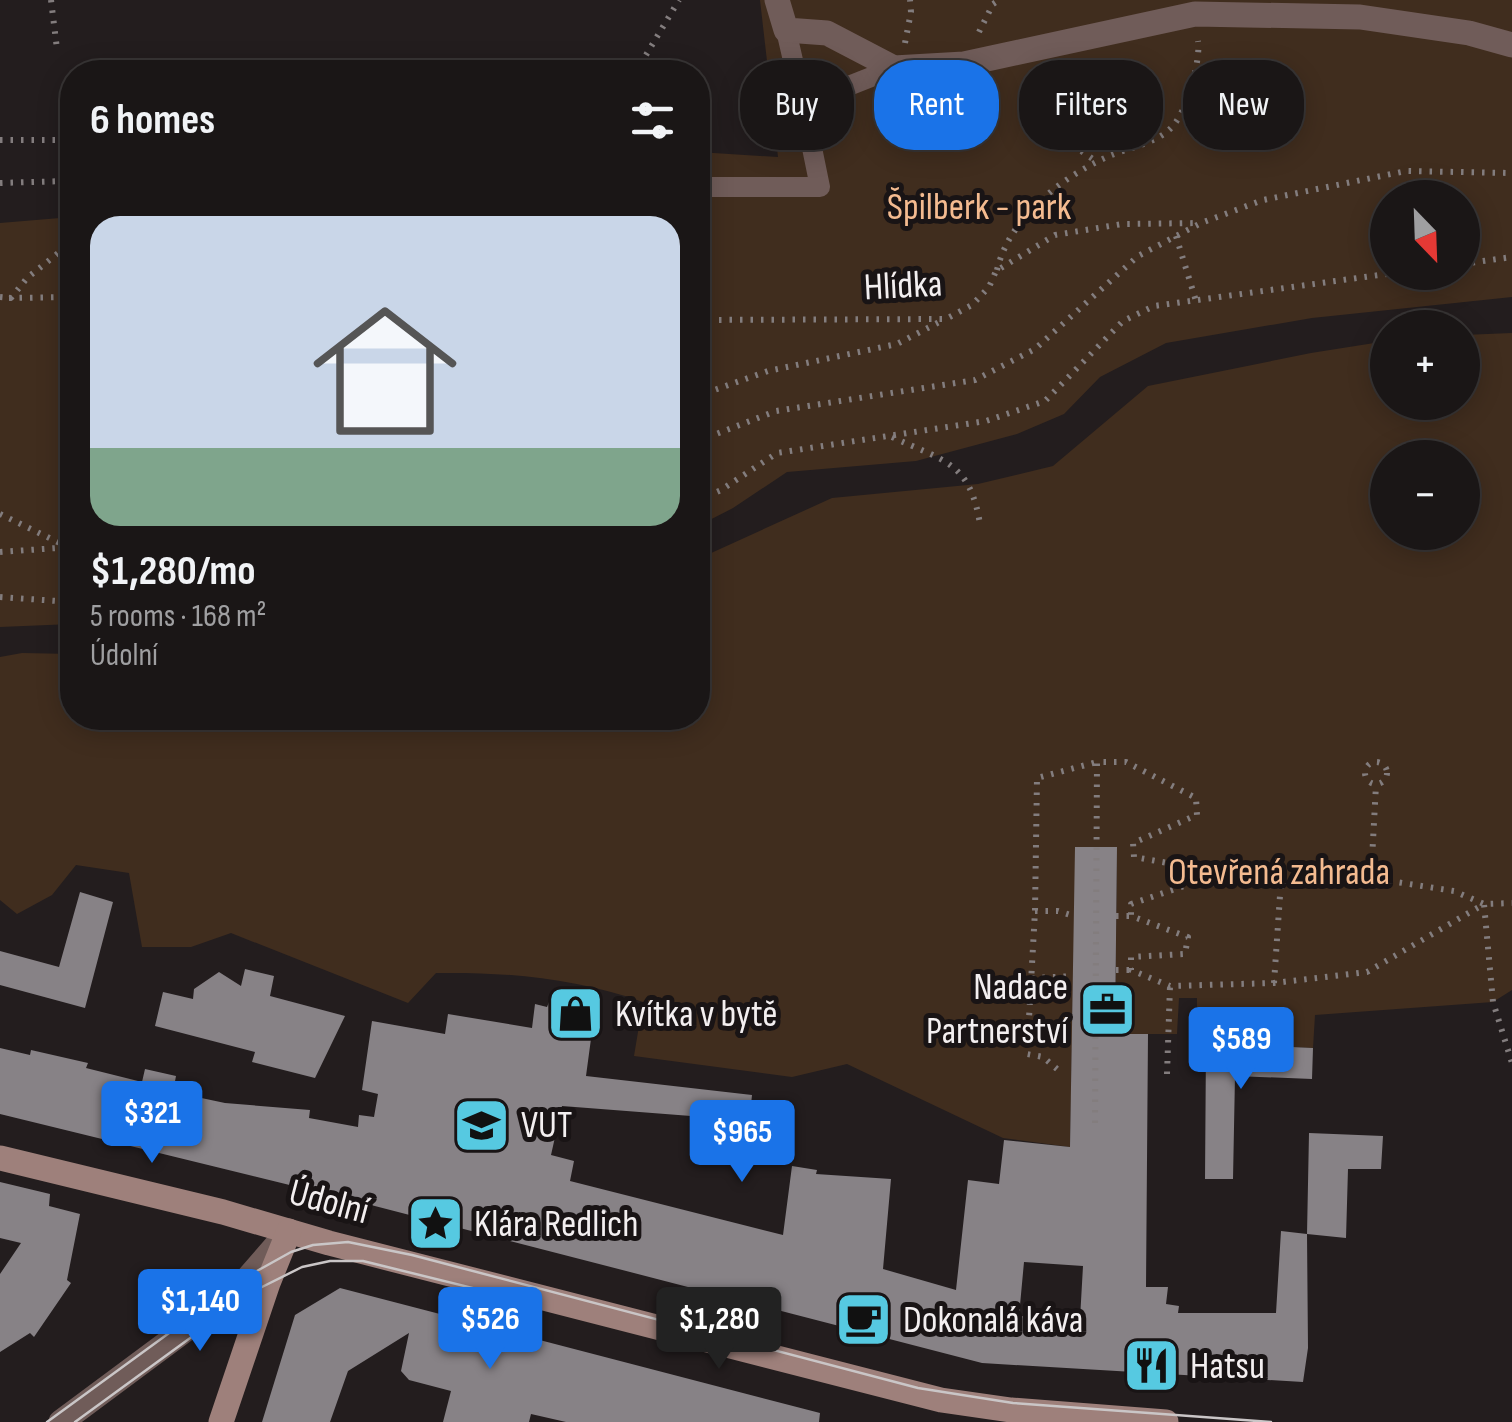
<!DOCTYPE html>
<html lang="en">
<head>
<meta charset="utf-8">
<style>
  :root { --surface:#1a1616; --page:#272323; --text:#f1f3f6; --muted:#9f9fa1; --line:#383535; --accent:#1a73e8 }
  body { margin:0; font-family:"Sofia Sans Condensed",sans-serif; background:var(--page); color:var(--text); height:100vh; display:flex; flex-direction:column; font-size:38px; white-space:nowrap }
  * { box-sizing:border-box; margin:0 }
  p { font-size:32px; color:var(--muted) }
  .icon { flex:none; width:55px; height:55px; fill:none; stroke:currentColor; stroke-width:2; stroke-linecap:round; stroke-linejoin:round }
  .map { position:relative; flex:1; overflow:hidden }
  .sheet { position:absolute; left:60px; top:60px; width:650px; height:670px; display:flex; flex-direction:column; background:var(--surface); border-radius:40px; box-shadow:0 5px 25px #0003,0 0 0 2px var(--line) }
  .sheet>* { flex:none }
  .guide { position:absolute; left:740px; top:60px; width:620px; height:90px; display:flex; gap:20px }
  .needle { width:65px; rotate:157deg }
  .buttons { position:absolute; left:1370px; top:180px; display:grid; gap:20px }
  .buttons a { display:grid; place-items:center; width:110px; height:110px; border-radius:50%; background:var(--surface); box-shadow:0 5px 25px #0003,0 0 0 2px var(--line); font-size:50px }
  .price { position:absolute; translate:-50% -85px; padding:0 22px; border-radius:10px; background:var(--accent); color:#fff; font-size:32px; line-height:65px; filter:drop-shadow(0 2px 5px #0008) }
  .price::after { content:''; position:absolute; left:50%; top:60px; width:30px; height:22px; margin-left:-15px; background:inherit; clip-path:polygon(0 0,100% 0,50% 100%) }
  .price.on { background:#222; color:#fff }
  ul { padding:0; list-style:none }
  li { display:grid; align-content:center; gap:20px; height:530px; padding:0 30px }
  li+li { border-top:2px solid var(--line) }
  li span { display:grid; place-items:center; height:310px; border-radius:30px; color:#555 }
  li>.icon { margin-inline-start:auto }
  span .icon { width:180px; height:180px; fill:#fffc; stroke-width:1 }
  li b { font-size:42px }
  h2 { display:flex; justify-content:space-between; align-items:center; height:120px; padding:0 30px; font-size:42px }
  .chip { padding:0 35px; border-radius:40px; background:var(--surface); box-shadow:0 5px 25px #0003,0 0 0 2px var(--line); font-size:35px; line-height:90px }
  .chip.on { background:var(--accent); color:#fff }
  .map>svg:first-child { display:block }
  .green { fill:#402d1e; fill-rule:evenodd }
  .building { fill:#878286; fill-rule:evenodd }
  .lines { fill:none; stroke-linecap:round; stroke-linejoin:round }
  .path { stroke:#837d7e; stroke-width:6; stroke-dasharray:2.5 8; stroke-linecap:butt }
  .lane { stroke:#705c59; stroke-width:20 }
  .street { stroke:#705c59; stroke-width:25 }
  .secondary { stroke:#9e807b; stroke-width:25 }
  .tram { stroke:#cac6c7; stroke-width:2.5 }
  .labels { text-anchor:middle; dominant-baseline:central; stroke-width:10; stroke-linejoin:round; paint-order:stroke }
  .park-label { font-size:38px; fill:#f4bb90; stroke:#191415 }
  .street-label { font-size:38px; fill:#f3eff0; stroke:#191415 }
  .poi-label { font-size:38px; fill:#f3eff0; stroke:#191415; text-anchor:start }
</style>
</head>
<body>
<div class="map">
<svg width="1512" height="1422" viewBox="0 0 1512 1422">
  <rect width="100%" height="100%" fill="#231d1e"/>
  <g class="green">
    <path d="M 760,0 L 1512,0 L 1512,297 L 1312,318 L 1166,343 L 1100,377 L 1064,414 L 1017,434 L 916,461 L 787,472 L 733,508 L 698,526 L 698,152 L 778,157 ZM 1388,198 L 1462,198 L 1462,272 L 1388,272 Z"/>
    <polygon points="72,217 72,624 0,627 0,223"/>
    <path d="M 1512,333 L 1512,990 L 1493,1002 L 1315,1015 L 1313,1048 L 1206,1043 L 1206,1035 L 1197,1035 L 1197,998 L 1179,998 L 1177,1034 L 1115,1034 L 1117,848 L 1076,847 L 1070,1147 L 1003,1138 L 847,1064 L 792,1077 L 634,1056 L 643,1002 C 574,978 508,972 436,973 L 408,1003 L 231,933 L 191,947 L 142,947 L 129,873 L 76,865 L 52,895 L 17,914 L 0,900 L 0,657 L 22,653 L 72,654 L 72,718 L 698,718 L 698,559 L 832,498 L 978,484 L 1053,466 L 1148,386 L 1311,353 L 1387,341 L 1388,402 L 1462,402 L 1463,335 ZM 1388,458 L 1462,458 L 1462,532 L 1388,532 Z"/>
  </g>
  <g class="building">
    <path d="M 1075,847 L 1117,847 L 1115,1034 L 1148,1034 L 1146,1287 L 1168,1287 L 1166,1304 L 1179,1306 L 1178,1313 L 1276,1313 L 1281,1231 L 1307,1234 L 1308,1348 L 1303,1382 L 982,1363 L 371,1205 L 0,1114 L 0,1048 L 30,1055 L 31,1050 L 88,1063 L 86,1068 L 142,1082 L 145,1069 L 176,1076 L 173,1092 L 225,1103 L 310,1110 L 309,1118 L 358,1127 L 359,1115 L 374,1117 L 378,1094 L 362,1090 L 372,1021 L 445,1034 L 448,1014 L 532,1028 L 535,1004 L 547,1007 L 549,1002 L 595,1009 L 586,1076 L 752,1095 L 749,1125 L 691,1119 L 691,1116 L 562,1106 L 551,1155 L 574,1161 L 570,1181 L 783,1235 L 792,1166 L 817,1170 L 816,1174 L 891,1179 L 883,1269 L 956,1290 L 968,1180 L 999,1184 L 1004,1140 L 1070,1147 ZM 1024,1262 L 1083,1266 L 1080,1319 L 1019,1316 Z"/>
    <polygon points="80,892 113,902 85,1008 0,985 0,951 59,967"/>
    <polygon points="245,969 274,976 270,996 345,1016 315,1078 252,1062 255,1052 155,1026 163,992 193,999 194,989 219,972 241,986"/>
    <polygon points="1206,1043 1313,1048 1312,1079 1235,1076 1233,1179 1205,1179"/>
    <polygon points="1309,1133 1383,1136 1381,1169 1348,1169 1346,1238 1307,1234"/>
    <polygon points="0,1182 50,1194 49,1206 80,1214 67,1280 71,1283 34,1337 30,1333 0,1352 0,1274 21,1243 0,1238"/>
    <polygon points="340,1288 820,1413 819,1422 566,1422 531,1414 529,1422 443,1422 451,1391 409,1380 401,1371 409,1333 348,1371 330,1422 262,1422 295,1315"/>
  </g>
  <g class="lines">
    <g class="path">
      <polyline points="51,0 57,49"/>
      <polyline points="979,32 993,4 999,0"/>
      <polyline points="905,43 911,12 910,0"/>
      <polyline points="646,55 679,0"/>
      <polyline points="1031,76 1051,130 1097,162"/>
      <polyline points="63,113 64,140"/>
      <polyline points="0,140 64,140 66,181 72,181"/>
      <polyline points="0,183 66,181"/>
      <polyline points="1176,236 1196,301"/>
      <polyline points="1462,264 1512,257"/>
      <path d="M 997,270 C 1009,219 1060,178 1107,157 C 1127,148 1155,144 1171,128 C 1186,114 1201,61 1198,41"/>
      <polyline points="0,297 11,298 27,278 72,242"/>
      <polyline points="9,298 72,297"/>
      <polyline points="698,320 946,319 972,305 989,287 996,271 1055,235 1122,224 1200,223"/>
      <polyline points="698,400 706,393 768,371 897,344 945,319"/>
      <path d="M 892,437 C 944,461 970,462 980,524"/>
      <polyline points="698,441 776,411 975,380 1035,349 1138,256 1201,223 1263,200 1406,171 1512,173"/>
      <polyline points="698,500 721,490 777,453 986,421 1045,401 1123,321 1154,306 1401,272"/>
      <polyline points="0,514 68,547"/>
      <polyline points="0,552 72,547"/>
      <polyline points="0,597 72,602"/>
      <circle cx="1376" cy="773" r="11"/>
      <polyline points="1371,878 1376,785"/>
      <polyline points="1190,884 1371,878 1454,891 1484,904 1512,903"/>
      <polyline points="1035,911 1058,911 1074,916"/>
      <polyline points="1116,916 1131,916"/>
      <polyline points="1116,970 1131,970"/>
      <polyline points="1032,978 1074,976"/>
      <polyline points="1274,983 1281,881"/>
      <polyline points="1057,1069 1043,1057 1027,1054 1035,911 1037,778 1097,762"/>
      <polyline points="1167,1074 1170,986"/>
      <polyline points="1095,1123 1097,762 1126,762 1196,798 1197,815 1133,843 1134,857 1190,867 1190,884 1131,904 1131,916 1188,937 1185,954 1131,957 1131,970 1170,986 1274,983 1367,972 1484,904 1493,1002 1512,1063"/>
    </g>
    <g class="lane">
      <polyline points="786,30 803,104"/>
      <polyline points="698,187 820,187 803,104 894,68"/>
    </g>
    <g class="street">
      <polyline points="777,0 786,30 827,33 894,68 964,64 1195,14 1360,17 1469,33 1512,45"/>
      <polyline points="61,1422 236,1292 283,1238"/>
    </g>
    <g class="secondary">
      <polyline points="0,1158 223,1212 329,1243 941,1400 1011,1410 1166,1422"/>
      <polyline points="221,1422 268,1283 289,1231"/>
    </g>
    <g class="tram">
      <polyline points="47,1422 246,1277 291,1252 313,1245 348,1242 412,1255 918,1388 1013,1403 1271,1422"/>
      <polyline points="75,1422 256,1290 302,1267 330,1261 363,1261 521,1300"/>
    </g>
  </g>
  <defs>
    <symbol id="office-square" viewBox="-11 -11 22 22"><rect x="-9" y="-9" width="18" height="18" rx="4" fill="#56c9e1" stroke="#191415"/><path d="M-6-3h4V-5.5h4V-3h4V5H-6ZM-1-4.5V-3h2v-1.5ZM-6 0V1H6V0Z" fill="#111"/></symbol>
    <symbol id="shop-square" viewBox="-11 -11 22 22"><rect x="-9" y="-9" width="18" height="18" rx="4" fill="#56c9e1" stroke="#191415"/><path d="M-5-2.5h2.3a2.7 3.5 0 0 1 5.4 0H5L5.5 6h-11ZM-1.5-2.5h3a1.5 2.3 0 0 0-3 0Z" fill="#111"/></symbol>
    <symbol id="university-square" viewBox="-11 -11 22 22"><rect x="-9" y="-9" width="18" height="18" rx="4" fill="#56c9e1" stroke="#191415"/><path d="M0-5L7-2L0 1L-7-2ZM-4 1L0 2.5L4 1V4Q0 6-4 4Z" fill="#111"/></symbol>
    <symbol id="sight-square" viewBox="-11 -11 22 22"><rect x="-9" y="-9" width="18" height="18" rx="4" fill="#56c9e1" stroke="#191415"/><path d="M0-6L1.8-2.2L6-1.7L2.9 1.2L3.7 5.4L0 3.3L-3.7 5.4L-2.9 1.2L-6-1.7L-1.8-2.2Z" fill="#111"/></symbol>
    <symbol id="cafe-square" viewBox="-11 -11 22 22"><rect x="-9" y="-9" width="18" height="18" rx="4" fill="#56c9e1" stroke="#191415"/><path d="M-5.5-4.5H6V0H3Q3 3.5 0 3.5H-2.5Q-5.5 3.5-5.5 0ZM3-3.2v2h1.7v-2ZM-6 4.5H4V6H-6Z" fill="#111"/></symbol>
    <symbol id="restaurant-square" viewBox="-11 -11 22 22"><rect x="-9" y="-9" width="18" height="18" rx="4" fill="#56c9e1" stroke="#191415"/><path d="M-5-6h1v4h1v-4h1v4h1v-4h1v5L-1.5 .5V6h-2V.5L-5-1ZM5-6V6H3V1.5H1.5Q1.5-4 5-6Z" fill="#111"/></symbol>
  </defs>
  <g fill-rule="evenodd">
    <use href="#office-square" x="1076" y="978" width="63" height="63"/>
    <use href="#shop-square" x="544" y="982" width="63" height="63"/>
    <use href="#university-square" x="450" y="1094" width="63" height="63"/>
    <use href="#sight-square" x="404" y="1192" width="63" height="63"/>
    <use href="#cafe-square" x="832" y="1288" width="63" height="63"/>
    <use href="#restaurant-square" x="1120" y="1334" width="63" height="63"/>
  </g>
  <g class="labels">
    <g class="park-label">
      <text x="979" y="207">Špilberk - park</text>
      <text x="1279" y="872">Otevřená zahrada</text>
    </g>
    <g class="street-label">
      <text transform="translate(903 286) rotate(-3)">Hlídka</text>
      <text transform="translate(329 1202) rotate(15)">Údolní</text>
    </g>
    <g class="poi-label">
      <text x="1068" y="987" text-anchor="end">Nadace<tspan x="1068" dy="44">Partnerství</tspan></text>
      <text x="615" y="1014">Kvítka v bytě</text>
      <text x="521" y="1125">VUT</text>
      <text x="474" y="1224">Klára Redlich</text>
      <text x="903" y="1320">Dokonalá káva</text>
      <text x="1190" y="1366">Hatsu</text>
    </g>
  </g>
</svg>
<div class="buttons">
<a><svg class="needle" viewBox="-14 -14 28 28"><path d="M0-13l5 13h-10z" fill="#e53935"/><path d="M0 13l5-13h-10z" fill="#9f9fa1"/></svg></a>
<a>+</a>
<a>−</a>
</div>
<b class="price" style="left:1241px;top:1092px">$589</b>
<b class="price" style="left:152px;top:1166px">$321</b>
<b class="price" style="left:742px;top:1185px">$965</b>
<b class="price" style="left:200px;top:1354px">$1,140</b>
<b class="price" style="left:490px;top:1372px">$526</b>
<b class="price on" style="left:719px;top:1372px">$1,280</b>
<div class="guide">
<a class="chip">Buy</a>
<a class="chip on">Rent</a>
<a class="chip">Filters</a>
<a class="chip">New</a>
</div>
<section class="sheet">
<h2>6 homes<svg class="icon" aria-label="filters" viewBox="0 0 24 24"><path d="M4 7h16M4 17h16"/><circle cx="9" cy="7" r="2"/><circle cx="15" cy="17" r="2"/></svg></h2>
<ul>
<li><span style="background:linear-gradient(#c9d6e8 75%,#7fa58c 0)"><svg class="icon" aria-label="home" viewBox="0 0 24 24"><path d="M3 11l9-7 9 7M6 9v11h12V9"/></svg></span><div><b>$1,280/mo</b><p>5 rooms · 168 m²</p><p>Údolní</p></div></li>
</ul>
</section>
</div>
</body>
</html>
